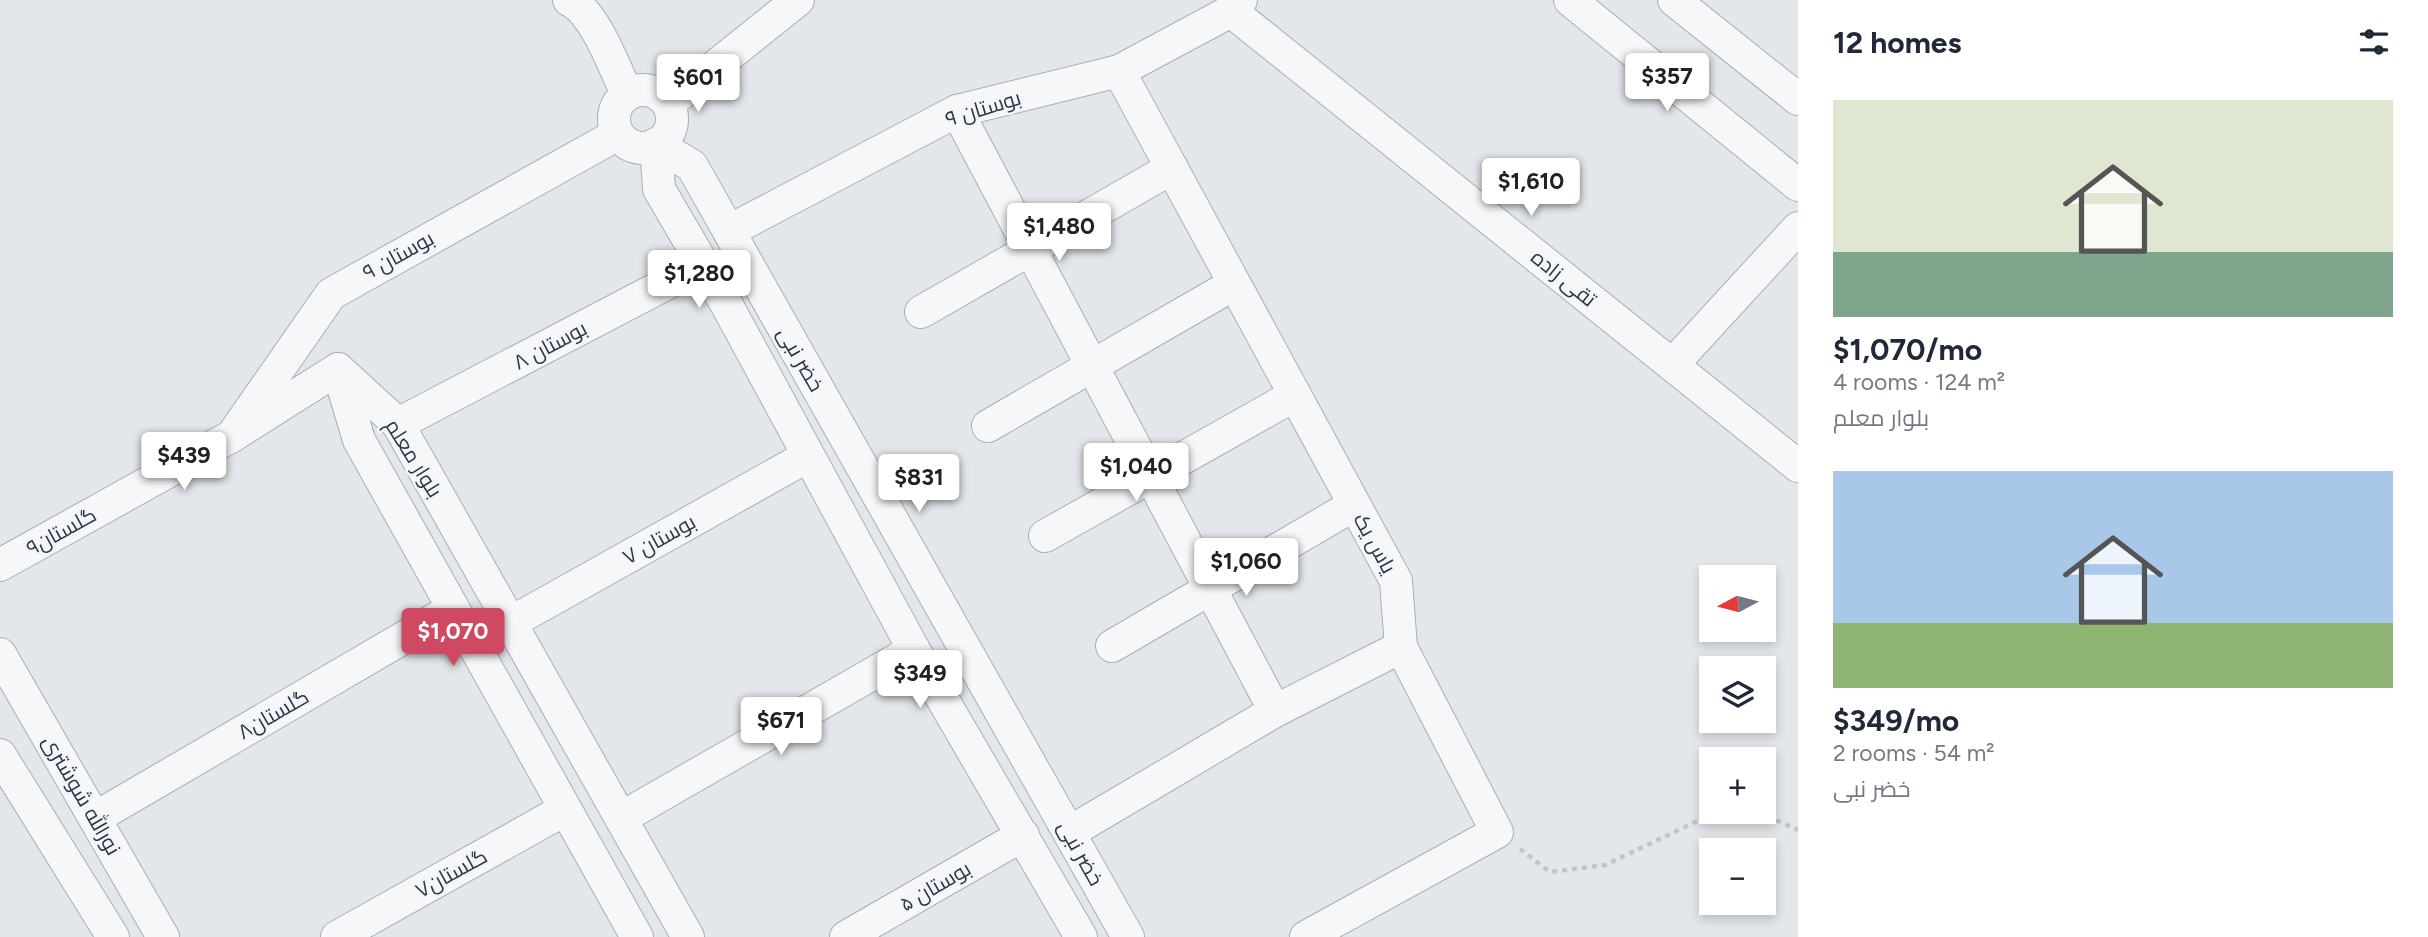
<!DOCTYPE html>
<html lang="en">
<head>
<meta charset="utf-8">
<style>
  :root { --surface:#fff; --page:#f6f6f7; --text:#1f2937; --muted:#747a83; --accent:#cf4962 }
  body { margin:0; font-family:Figtree,Cairo,sans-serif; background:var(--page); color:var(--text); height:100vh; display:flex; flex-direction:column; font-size:26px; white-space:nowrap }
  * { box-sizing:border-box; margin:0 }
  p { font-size:23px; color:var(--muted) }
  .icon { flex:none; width:38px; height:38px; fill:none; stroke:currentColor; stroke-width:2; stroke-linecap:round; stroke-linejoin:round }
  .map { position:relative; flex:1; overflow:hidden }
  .side { display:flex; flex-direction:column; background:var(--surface); width:630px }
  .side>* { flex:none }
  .needle { width:46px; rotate:263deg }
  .fabs { position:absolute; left:1699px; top:565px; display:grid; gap:14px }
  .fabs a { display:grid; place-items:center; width:77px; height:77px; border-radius:0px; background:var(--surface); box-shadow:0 4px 10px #0003; font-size:35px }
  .price { position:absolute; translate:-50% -60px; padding:0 16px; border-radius:7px; background:#fff; color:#222; font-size:23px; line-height:46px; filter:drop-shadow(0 2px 4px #0008) }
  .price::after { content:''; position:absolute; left:50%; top:42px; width:21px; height:16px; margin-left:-10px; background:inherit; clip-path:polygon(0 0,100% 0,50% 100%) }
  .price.active { background:var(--accent); color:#fff }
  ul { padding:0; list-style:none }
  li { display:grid; align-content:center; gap:14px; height:371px; padding:0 35px }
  li span { display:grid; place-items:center; height:217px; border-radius:0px; color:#555 }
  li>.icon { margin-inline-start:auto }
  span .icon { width:126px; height:126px; fill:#fffc; stroke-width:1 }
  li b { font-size:30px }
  h2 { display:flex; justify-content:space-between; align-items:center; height:84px; padding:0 35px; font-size:30px }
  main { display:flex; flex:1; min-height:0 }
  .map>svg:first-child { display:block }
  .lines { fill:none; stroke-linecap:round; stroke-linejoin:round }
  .minor-casing { stroke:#a8aeb6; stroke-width:34 }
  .path { stroke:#c1c5ca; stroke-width:4.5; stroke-dasharray:5 5; stroke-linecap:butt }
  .minor { stroke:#f6f7f9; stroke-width:32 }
  .labels { text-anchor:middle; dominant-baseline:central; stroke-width:5; stroke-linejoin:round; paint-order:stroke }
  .street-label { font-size:21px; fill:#2b3544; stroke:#f3f5f8 }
</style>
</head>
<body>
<main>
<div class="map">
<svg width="1798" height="937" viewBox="0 0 1798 937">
  <rect width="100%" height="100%" fill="#e3e7eb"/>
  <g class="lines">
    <defs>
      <g id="minor">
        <path d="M 569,0 C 595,12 615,69 627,94"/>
        <polyline points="1570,0 1798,185"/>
        <polyline points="1674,0 1798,99"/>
        <polyline points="1231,11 1798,466"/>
        <polyline points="1119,71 1396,581 1401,647 1497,832 1306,937"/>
        <circle cx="643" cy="119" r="29"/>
        <polyline points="668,104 798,0"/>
        <polyline points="957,111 1275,711 1401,647"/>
        <polyline points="656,144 692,166 1128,937"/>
        <polyline points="656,144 659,189 729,309 914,650 1081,937"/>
        <polyline points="729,231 957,111 1119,71 1231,11 1241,0"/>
        <polyline points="921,312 1172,168"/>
        <polyline points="1672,365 1798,228"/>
        <polyline points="338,369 398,424 688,937"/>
        <polyline points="338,370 359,440 637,937"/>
        <polyline points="398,424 702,265"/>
        <polyline points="988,426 1234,284"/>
        <polyline points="232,436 331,294 618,134"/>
        <polyline points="1045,536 1295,395"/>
        <polyline points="0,565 232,436 338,369"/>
        <polyline points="510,623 808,456"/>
        <polyline points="1112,646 1354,505"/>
        <polyline points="0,654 163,937"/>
        <polyline points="0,755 113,937"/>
        <polyline points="95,818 451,610"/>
        <polyline points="621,818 914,650"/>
        <polyline points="1070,832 1275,711"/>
        <polyline points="337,937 564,810"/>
        <polyline points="846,937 1023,835"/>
      </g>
    </defs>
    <use href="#minor" class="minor-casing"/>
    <g class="path">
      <polyline points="1758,812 1798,830"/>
      <polyline points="1520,849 1550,872 1605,865 1706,817 1742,812"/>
    </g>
    <use href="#minor" class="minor"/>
  </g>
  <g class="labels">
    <g class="street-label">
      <text transform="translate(983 108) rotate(-17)">بوستان ۹</text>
      <text transform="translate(398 255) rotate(-29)">بوستان ۹</text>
      <text transform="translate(1564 278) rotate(39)">تقی زاده</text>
      <text transform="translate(550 345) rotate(-28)">بوستان ۸</text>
      <text transform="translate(801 359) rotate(60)">خضر نبی</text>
      <text transform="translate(414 458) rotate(58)">بلوار معلم</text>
      <text transform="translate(61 531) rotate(-29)">گلستان۹</text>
      <text transform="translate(659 539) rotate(-29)">بوستان ۷</text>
      <text transform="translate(1375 543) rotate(61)">یاس یک</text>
      <text transform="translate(273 714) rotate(-30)">گلستان۸</text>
      <text transform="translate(82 795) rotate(60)">نورالله شوشتری</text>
      <text transform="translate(1081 853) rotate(61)">خضر نبی</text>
      <text transform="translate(451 873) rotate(-29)">گلستان۷</text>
      <text transform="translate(935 886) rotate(-30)">بوستان ۵</text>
    </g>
  </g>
</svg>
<div class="fabs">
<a><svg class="needle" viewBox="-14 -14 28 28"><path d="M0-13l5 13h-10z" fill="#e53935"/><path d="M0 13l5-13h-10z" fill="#747a83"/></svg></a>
<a><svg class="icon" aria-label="layers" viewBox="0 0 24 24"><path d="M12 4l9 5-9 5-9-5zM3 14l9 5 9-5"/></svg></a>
<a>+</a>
<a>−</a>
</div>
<b class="price" style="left:1667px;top:113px">$357</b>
<b class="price" style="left:698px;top:114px">$601</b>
<b class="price" style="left:1531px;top:218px">$1,610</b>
<b class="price" style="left:1059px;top:263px">$1,480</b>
<b class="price" style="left:699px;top:310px">$1,280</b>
<b class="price" style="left:184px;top:492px">$439</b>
<b class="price" style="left:1136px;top:503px">$1,040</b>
<b class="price" style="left:919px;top:514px">$831</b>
<b class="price" style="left:1246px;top:598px">$1,060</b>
<b class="price active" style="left:453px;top:668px">$1,070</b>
<b class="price" style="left:920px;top:710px">$349</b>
<b class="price" style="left:781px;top:757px">$671</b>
</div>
<section class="side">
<h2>12 homes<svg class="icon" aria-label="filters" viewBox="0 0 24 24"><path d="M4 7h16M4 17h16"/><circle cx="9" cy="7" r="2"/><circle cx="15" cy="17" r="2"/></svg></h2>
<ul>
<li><span style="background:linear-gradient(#dfe7d0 70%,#7fa58c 0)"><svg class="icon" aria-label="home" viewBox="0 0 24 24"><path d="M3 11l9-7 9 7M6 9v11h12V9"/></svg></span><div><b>$1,070/mo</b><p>4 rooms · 124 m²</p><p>بلوار معلم</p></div></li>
<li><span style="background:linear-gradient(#a9c7e8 70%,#8fb573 0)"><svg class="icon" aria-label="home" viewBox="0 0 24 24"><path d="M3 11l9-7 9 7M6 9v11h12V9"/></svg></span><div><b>$349/mo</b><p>2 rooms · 54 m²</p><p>خضر نبی</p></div></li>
</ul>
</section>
</main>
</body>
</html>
